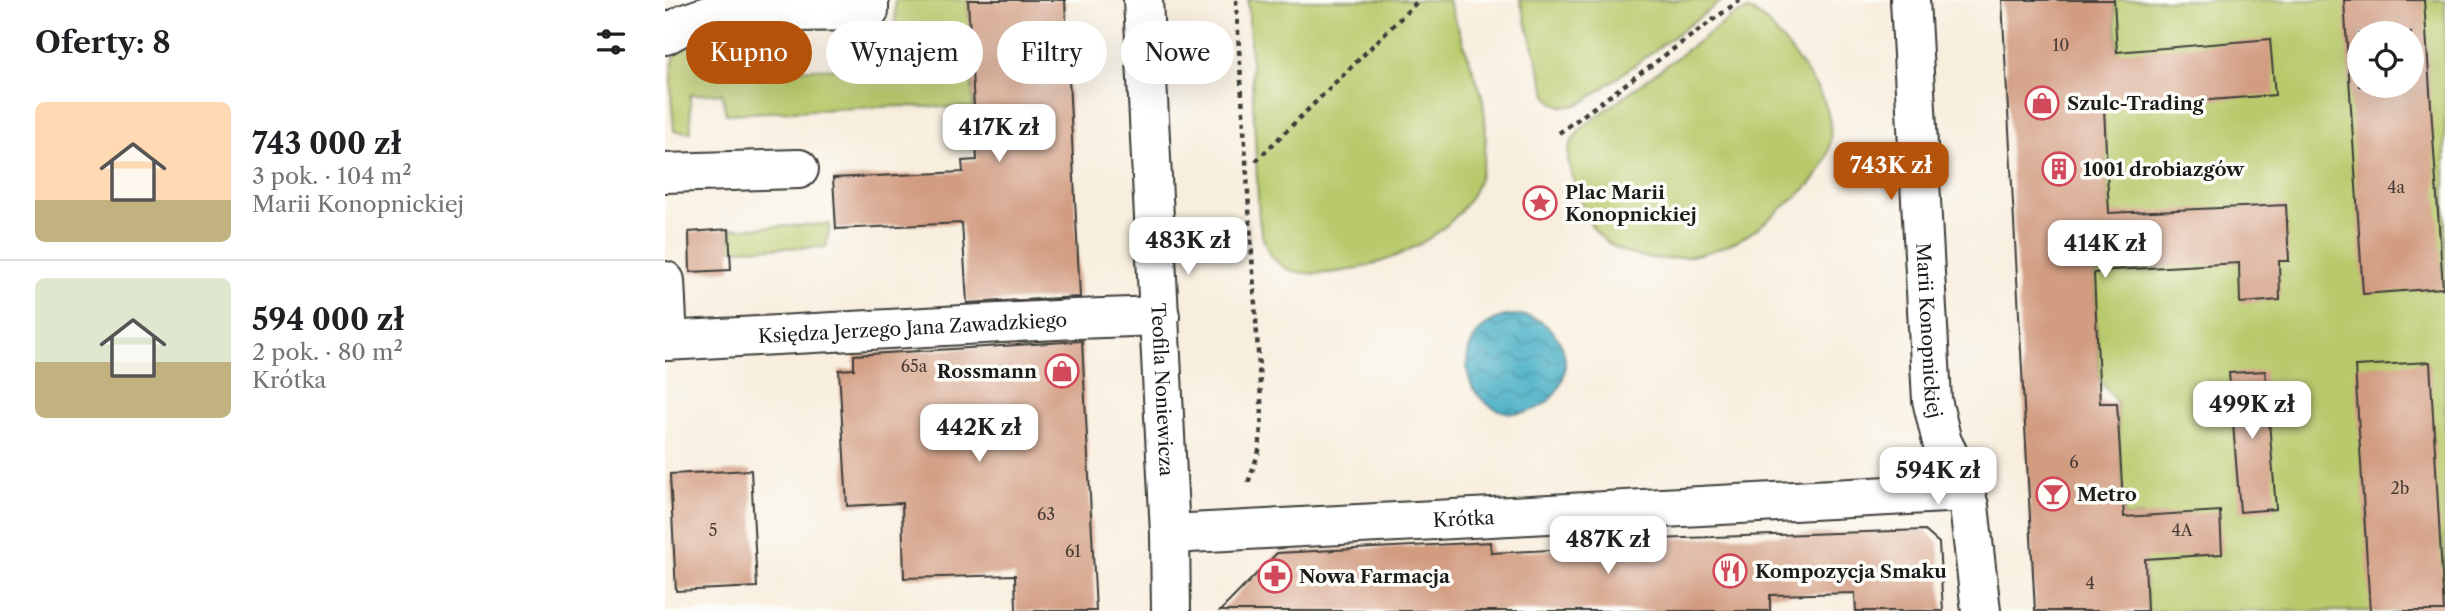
<!DOCTYPE html>
<html lang="pl">
<head>
<meta charset="utf-8">
<style>
  :root { --surface:#fff; --page:#f2f2f2; --text:#202124; --muted:#757577; --line:#e0e0e0; --accent:#b45309 }
  body { margin:0; font-family:"Libre Caslon Text",serif; background:var(--page); color:var(--text); height:100vh; display:flex; flex-direction:column; font-size:26px; white-space:nowrap }
  * { box-sizing:border-box; margin:0 }
  p { font-size:23px; color:var(--muted) }
  .icon { flex:none; width:38px; height:38px; fill:none; stroke:currentColor; stroke-width:2; stroke-linecap:round; stroke-linejoin:round }
  .map { position:relative; flex:1; overflow:hidden }
  .side { display:flex; flex-direction:column; background:var(--surface); width:665px }
  .side>* { flex:none }
  .top-card { position:absolute; left:21px; top:21px; width:665px; height:63px; display:flex; gap:14px }
  .tools { position:absolute; left:1682px; top:21px; display:grid; gap:14px }
  .tools a { display:grid; place-items:center; width:77px; height:77px; border-radius:50%; background:var(--surface); box-shadow:0 7px 28px #0002; font-size:35px }
  .price { position:absolute; translate:-50% -60px; padding:0 16px; border-radius:14px; background:#fff; color:#222; font-size:23px; line-height:46px; filter:drop-shadow(0 2px 4px #0008) }
  .price::after { content:''; position:absolute; left:50%; top:42px; width:21px; height:16px; margin-left:-10px; background:inherit; clip-path:polygon(0 0,100% 0,50% 100%) }
  .price.on { background:var(--accent); color:#fff }
  ul { padding:0; list-style:none }
  li { display:flex; align-items:center; gap:21px; height:175px; padding:0 35px }
  li+li { border-top:2px solid var(--line) }
  li span { display:grid; place-items:center; flex:none; width:196px; height:140px; border-radius:10px; color:#555 }
  li>.icon { margin-inline-start:auto }
  span .icon { width:84px; height:84px; fill:#fffc; stroke-width:1 }
  li b { font-size:30px }
  h2 { display:flex; justify-content:space-between; align-items:center; height:84px; padding:0 35px; font-size:30px }
  .tag { padding:0 24px; border-radius:32px; background:var(--surface); box-shadow:0 7px 28px #0002; font-size:24px; line-height:63px }
  .tag.on { background:var(--accent); color:#fff }
  main { display:flex; flex:1; min-height:0 }
  .map>svg:first-child { display:block }
  .grass { fill:#b9ca6d; stroke:#6a7344; stroke-width:2; fill-rule:evenodd }
  .water { fill:url(#water-waves); stroke:#326671; stroke-width:2 }
  .building { fill:#d29c81; fill-rule:evenodd }
  .lines { fill:none; stroke-linecap:round; stroke-linejoin:round }
  .minor-casing { stroke:#3d3c39; stroke-width:42 }
  .path { stroke:#3d3c39; stroke-width:4.5; stroke-dasharray:5 5; stroke-linecap:butt }
  .minor { stroke:#fff; stroke-width:38 }
  .labels { text-anchor:middle; dominant-baseline:central; stroke-width:7; stroke-linejoin:round; paint-order:stroke }
  .number-label { font-size:16px; fill:#4a3c35 }
  .poi-label { font-size:19px; font-weight:bold; fill:#1c1c1c; stroke:#fdfcf7; text-anchor:start }
  .street-label { font-size:19px; fill:#1c1c1c; stroke:#fdfcf7 }
</style>
</head>
<body>
<main>
<section class="side">
<h2>Oferty: 8<svg class="icon" aria-label="filters" viewBox="0 0 24 24"><path d="M4 7h16M4 17h16"/><circle cx="9" cy="7" r="2"/><circle cx="15" cy="17" r="2"/></svg></h2>
<ul>
<li><span style="background:linear-gradient(#ffd9b3 70%,#c2b280 0)"><svg class="icon" aria-label="home" viewBox="0 0 24 24"><path d="M3 11l9-7 9 7M6 9v11h12V9"/></svg></span><div><b>743 000 zł</b><p>3 pok. · 104 m²</p><p>Marii Konopnickiej</p></div></li>
<li><span style="background:linear-gradient(#dfe7d0 60%,#c2b280 0)"><svg class="icon" aria-label="home" viewBox="0 0 24 24"><path d="M3 11l9-7 9 7M6 9v11h12V9"/></svg></span><div><b>594 000 zł</b><p>2 pok. · 80 m²</p><p>Krótka</p></div></li>
</ul>
</section>
<div class="map">
<svg width="1780" height="611" viewBox="0 0 1780 611">
  <defs>
    <pattern id="water-waves" width="16" height="10" patternUnits="userSpaceOnUse" patternTransform="scale(1.75)"><rect width="16" height="10" fill="#47afc6"/><path d="M0 5q4-4 8 0t8 0" fill="none" stroke="#3a8ea0"/></pattern>
  </defs>
  <rect width="100%" height="100%" fill="#fdfcf7"/>
  <filter id="ink" filterUnits="userSpaceOnUse"><feTurbulence type="fractalNoise" baseFrequency=".0143" numOctaves="2"/><feDisplacementMap in="SourceGraphic" scale="14" xChannelSelector="R" yChannelSelector="G"/><feConvolveMatrix kernelMatrix="1 2 1 2 8 2 1 2 1" color-interpolation-filters="sRGB"/></filter>
  <filter id="wash" filterUnits="userSpaceOnUse"><feTurbulence type="fractalNoise" baseFrequency=".00686" numOctaves="4" result="noise"/><feDisplacementMap in="SourceGraphic" scale="28" xChannelSelector="R" yChannelSelector="G"/><feGaussianBlur stdDeviation="1.57" result="paint"/><feColorMatrix in="noise" values="0 0 0 0 0 0 0 0 0 0 0 0 0 0 0 0 0 1.4 0 .05"/><feComposite in="paint" operator="in"/></filter>
  <g filter="url(#wash)">
    <rect width="100%" height="100%" fill="#f8eede"/>
    <g class="grass">
      <path d="M 230,0 L 303,0 L 308,108 L 233,106 L 61,114 L 57,93 L 25,95 L 26,132 L 9,131 C 8,111 0,63 15,48 C 24,38 38,36 51,32 L 52,71 L 231,67 Z"/>
      <path d="M 583,0 L 783,0 L 817,95 C 823,129 824,167 805,198 C 778,242 713,269 663,273 C 646,274 627,275 613,263 C 600,252 597,236 594,220 Z"/>
      <path d="M 855,0 L 1058,0 L 922,100 C 907,108 892,111 882,95 Z"/>
      <path d="M 1449,0 L 1780,0 L 1780,611 L 1482,611 L 1477,516 L 1459,517 L 1452,403 L 1434,379 L 1429,273 L 1447,271 L 1436,60 L 1453,59 ZM 1694,33 L 1746,33 L 1746,86 L 1694,86 Z"/>
      <path d="M 1083,10 C 1102,13 1140,70 1152,88 C 1170,117 1172,153 1148,181 C 1139,192 1127,200 1116,209 C 1105,218 1095,227 1083,235 C 1043,258 981,271 942,242 C 924,229 918,208 911,188 C 902,160 896,149 919,126 L 1069,15 Z"/>
      <polygon points="165,224 161,247 65,249 64,229"/>
    </g>
    <circle class="water" cx="851" cy="364" r="49"/>
    <g id="blocks">
      <g class="building">
        <polygon points="303,0 400,0 415,297 302,303 297,223 171,229 168,178 298,172 297,161 312,160"/>
        <polygon points="1337,0 1449,0 1452,52 1605,39 1610,95 1439,108 1444,213 1621,205 1624,261 1614,261 1615,300 1575,303 1574,263 1447,270 1429,273 1435,403 1452,403 1459,517 1555,511 1557,554 1480,559 1482,611 1370,611"/>
        <path d="M 1679,0 L 1759,0 L 1778,288 L 1698,294 ZM 1694,33 L 1746,33 L 1746,86 L 1694,86 Z"/>
        <polygon points="64,229 66,270 25,272 24,232"/>
        <polygon points="417,341 431,611 351,611 350,575 239,578 237,503 182,506 174,370 189,369 189,355"/>
        <polygon points="1765,362 1779,611 1705,611 1690,366"/>
        <polygon points="1600,371 1611,509 1575,512 1564,373"/>
        <polygon points="86,470 92,587 11,591 5,474"/>
        <polygon points="1259,530 1274,543 1278,611 1191,611 1190,593 1105,595 1105,611 555,611 612,553 825,542 826,553 962,546 961,540"/>
      </g>
    </g>
  </g>
  <g filter="url(#ink)">
    <use href="#blocks" fill-opacity="0" stroke="#3d3c39" stroke-width="2"/>
    <g class="lines">
      <defs>
        <g id="minor">
          <path id="s1" d="M 478,0 L 505,534 L 506,611"/>
          <path id="s2" d="M 1245,0 L 1267,400 L 1277,442 L 1294,476 L 1304,506 L 1316,611"/>
          <polyline points="0,35 22,23 51,13 204,11 204,0"/>
          <polyline points="0,173 134,169"/>
          <polyline points="0,281 3,341"/>
          <path id="s3" d="M 0,341 L 410,319 L 495,316"/>
          <path id="s4" d="M 505,534 L 1300,492"/>
        </g>
      </defs>
      <use href="#minor" class="minor-casing"/>
      <g class="path">
        <polyline points="571,0 597,416 594,451 582,486"/>
        <polyline points="894,133 1075,0"/>
        <polyline points="591,161 754,0"/>
      </g>
      <use href="#minor" class="minor"/>
    </g>
  </g>
  <defs>
    <symbol id="shop-ring" viewBox="-11 -11 22 22"><circle r="9.5" fill="#fdfcf7" stroke="#d1495b" stroke-width="1.5"/><path d="M-5-2.5h2.3a2.7 3.5 0 0 1 5.4 0H5L5.5 6h-11ZM-1.5-2.5h3a1.5 2.3 0 0 0-3 0Z" fill="#d1495b"/></symbol>
    <symbol id="building-ring" viewBox="-11 -11 22 22"><circle r="9.5" fill="#fdfcf7" stroke="#d1495b" stroke-width="1.5"/><path d="M-4-6H4V6H1V3H-1V6H-4ZM-2.5-4.3h1.7v1.8h-1.7ZM.8-4.3h1.7v1.8H.8ZM-2.5-1h1.7V.8h-1.7ZM.8-1h1.7V.8H.8Z" fill="#d1495b"/></symbol>
    <symbol id="sight-ring" viewBox="-11 -11 22 22"><circle r="9.5" fill="#fdfcf7" stroke="#d1495b" stroke-width="1.5"/><path d="M0-6L1.8-2.2L6-1.7L2.9 1.2L3.7 5.4L0 3.3L-3.7 5.4L-2.9 1.2L-6-1.7L-1.8-2.2Z" fill="#d1495b"/></symbol>
    <symbol id="bar-ring" viewBox="-11 -11 22 22"><circle r="9.5" fill="#fdfcf7" stroke="#d1495b" stroke-width="1.5"/><path d="M-6-5H6L.8 .8V4.5H3.5V6h-7V4.5H-.8V.8Z" fill="#d1495b"/></symbol>
    <symbol id="restaurant-ring" viewBox="-11 -11 22 22"><circle r="9.5" fill="#fdfcf7" stroke="#d1495b" stroke-width="1.5"/><path d="M-5-6h1v4h1v-4h1v4h1v-4h1v5L-1.5 .5V6h-2V.5L-5-1ZM5-6V6H3V1.5H1.5Q1.5-4 5-6Z" fill="#d1495b"/></symbol>
    <symbol id="pharmacy-ring" viewBox="-11 -11 22 22"><circle r="9.5" fill="#fdfcf7" stroke="#d1495b" stroke-width="1.5"/><path d="M-2-6h4v4h4v4h-4v4h-4v-4h-4v-4h4Z" fill="#d1495b"/></symbol>
  </defs>
  <g fill-rule="evenodd">
    <use href="#shop-ring" x="1358" y="84" width="38" height="38"/>
    <use href="#building-ring" x="1375" y="150" width="38" height="38"/>
    <use href="#sight-ring" x="856" y="184" width="38" height="38"/>
    <use href="#shop-ring" x="378" y="352" width="38" height="38"/>
    <use href="#bar-ring" x="1369" y="475" width="38" height="38"/>
    <use href="#restaurant-ring" x="1046" y="552" width="38" height="38"/>
    <use href="#pharmacy-ring" x="591" y="557" width="38" height="38"/>
  </g>
  <g class="labels">
    <g class="number-label">
      <text x="1396" y="45">10</text>
      <text x="1731" y="187">4a</text>
      <text x="249" y="366">65a</text>
      <text x="1409" y="462">6</text>
      <text x="1735" y="488">2b</text>
      <text x="381" y="514">63</text>
      <text x="48" y="530">5</text>
      <text x="1517" y="530">4A</text>
      <text x="408" y="551">61</text>
      <text x="1425" y="583">4</text>
    </g>
    <g class="poi-label">
      <text x="1402" y="103">Szulc-Trading</text>
      <text x="1418" y="169">1001 drobiazgów</text>
      <text x="900" y="192">Plac Marii<tspan x="900" dy="22">Konopnickiej</tspan></text>
      <text x="372" y="371" text-anchor="end">Rossmann</text>
      <text x="1412" y="494">Metro</text>
      <text x="1090" y="571">Kompozycja Smaku</text>
      <text x="634" y="576">Nowa Farmacja</text>
    </g>
    <g class="street-label">
      <text stroke="none"><textPath href="#s3" startOffset="248">Księdza Jerzego Jana Zawadzkiego</textPath></text>
      <text stroke="none"><textPath href="#s2" startOffset="331">Marii Konopnickiej</textPath></text>
      <text stroke="none"><textPath href="#s1" startOffset="390">Teofila Noniewicza</textPath></text>
      <text stroke="none"><textPath href="#s4" startOffset="294">Krótka</textPath></text>
    </g>
  </g>
</svg>
<div class="tools">
<a><svg class="icon" aria-label="locate" viewBox="0 0 24 24"><circle cx="12" cy="12" r="6"/><path d="M12 2v4M12 18v4M2 12h4M18 12h4"/></svg></a>
</div>
<b class="price" style="left:334px;top:164px">417K zł</b>
<b class="price on" style="left:1226px;top:202px">743K zł</b>
<b class="price" style="left:523px;top:277px">483K zł</b>
<b class="price" style="left:1440px;top:280px">414K zł</b>
<b class="price" style="left:1587px;top:441px">499K zł</b>
<b class="price" style="left:314px;top:464px">442K zł</b>
<b class="price" style="left:1273px;top:507px">594K zł</b>
<b class="price" style="left:943px;top:576px">487K zł</b>
<div class="top-card">
<a class="tag on">Kupno</a>
<a class="tag">Wynajem</a>
<a class="tag">Filtry</a>
<a class="tag">Nowe</a>
</div>
</div>
</main>
</body>
</html>
